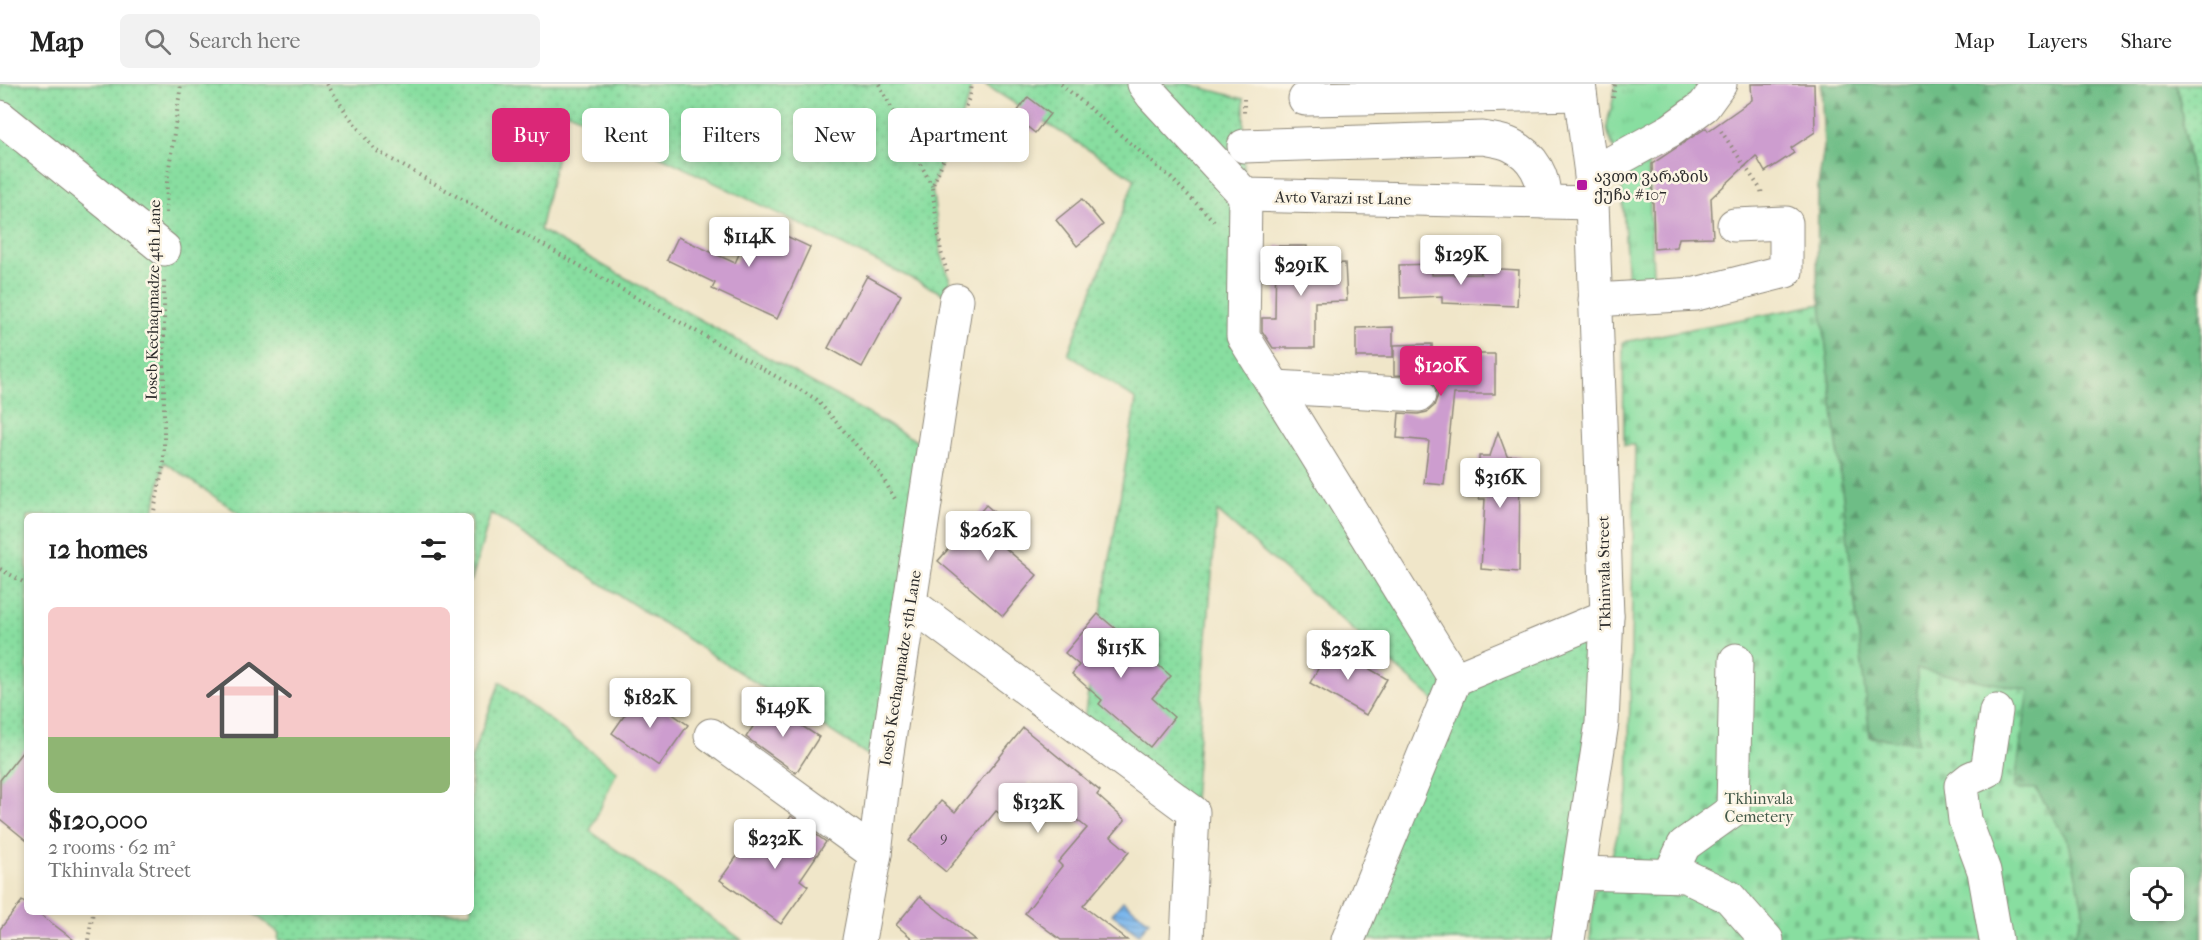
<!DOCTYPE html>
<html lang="en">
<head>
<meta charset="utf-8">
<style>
  :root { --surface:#fff; --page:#f2f2f2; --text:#222; --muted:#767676; --line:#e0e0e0; --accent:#db2777 }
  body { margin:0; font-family:"IM FELL French Canon","Noto Serif Georgian",serif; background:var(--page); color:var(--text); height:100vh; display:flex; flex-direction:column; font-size:22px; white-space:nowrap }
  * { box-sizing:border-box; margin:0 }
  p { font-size:20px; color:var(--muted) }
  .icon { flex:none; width:33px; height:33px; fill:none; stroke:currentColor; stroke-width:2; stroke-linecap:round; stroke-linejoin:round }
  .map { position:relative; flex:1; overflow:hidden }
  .panel { position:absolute; left:24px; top:429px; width:450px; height:402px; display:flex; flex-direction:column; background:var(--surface); border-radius:9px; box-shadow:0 3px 9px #0003 }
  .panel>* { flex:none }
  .top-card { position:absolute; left:492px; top:24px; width:570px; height:54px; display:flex; gap:12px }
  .buttons { position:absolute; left:2130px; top:783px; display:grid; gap:12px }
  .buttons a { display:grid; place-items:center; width:54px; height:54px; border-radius:9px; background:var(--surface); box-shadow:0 3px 9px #0003; font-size:30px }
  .price { position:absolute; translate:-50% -51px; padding:0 14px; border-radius:6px; background:#fff; color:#222; font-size:20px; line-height:39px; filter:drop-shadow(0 2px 3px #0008) }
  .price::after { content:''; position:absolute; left:50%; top:36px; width:18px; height:14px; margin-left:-9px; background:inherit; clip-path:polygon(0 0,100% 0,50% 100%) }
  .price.active { background:var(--accent); color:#fff }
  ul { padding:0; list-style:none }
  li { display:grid; align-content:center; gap:12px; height:318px; padding:0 24px }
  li+li { border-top:2px solid var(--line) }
  li span { display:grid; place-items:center; height:186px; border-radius:9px; color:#555 }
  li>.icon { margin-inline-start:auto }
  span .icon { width:108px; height:108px; fill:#fffc; stroke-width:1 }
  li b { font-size:26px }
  h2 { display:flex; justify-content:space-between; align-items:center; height:72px; padding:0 24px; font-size:26px }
  .chip { padding:0 21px; border-radius:9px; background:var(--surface); box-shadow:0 3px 9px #0003; font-size:21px; line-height:54px }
  .chip.active { background:var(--accent); color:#fff }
  header { display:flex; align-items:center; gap:36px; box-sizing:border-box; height:84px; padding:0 30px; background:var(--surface); border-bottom:2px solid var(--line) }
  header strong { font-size:28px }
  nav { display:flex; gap:33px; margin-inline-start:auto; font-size:21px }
  .search { width:420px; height:54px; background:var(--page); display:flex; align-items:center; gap:15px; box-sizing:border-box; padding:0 21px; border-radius:9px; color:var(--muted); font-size:22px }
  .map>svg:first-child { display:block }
  .grass { fill:url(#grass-dots); stroke:#5a8466; stroke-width:1.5 }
  .forest { fill:url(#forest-firs); stroke:#4c7458; stroke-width:1.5; fill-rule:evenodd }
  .cemetery { fill:url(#cemetery-stones); stroke:#5a8466; stroke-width:1.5 }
  .park { fill:url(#park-tufts); stroke:#5a8466; stroke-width:1.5 }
  .water { fill:url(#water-rules); stroke:#53718c; stroke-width:1.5 }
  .building { fill:#cd9dcf }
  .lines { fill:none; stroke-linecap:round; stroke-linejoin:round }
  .minor-casing { stroke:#8e887a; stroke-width:35 }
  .path { stroke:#8e887a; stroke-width:4; stroke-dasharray:1.5 4.5; stroke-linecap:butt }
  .minor { stroke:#fff; stroke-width:33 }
  .poi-dot { fill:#b5179e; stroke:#fcf5e5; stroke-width:2 }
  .labels { text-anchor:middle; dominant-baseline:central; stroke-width:5; stroke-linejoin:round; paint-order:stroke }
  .number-label { font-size:14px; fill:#544854 }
  .poi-label { font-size:16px; fill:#2b2b2b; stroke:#fcf5e5; text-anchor:start }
  .street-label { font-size:16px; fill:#2b2b2b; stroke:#fcf5e5 }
  .park-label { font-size:16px; fill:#425848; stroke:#fcf5e5 }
</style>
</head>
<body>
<header>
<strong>Map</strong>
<div class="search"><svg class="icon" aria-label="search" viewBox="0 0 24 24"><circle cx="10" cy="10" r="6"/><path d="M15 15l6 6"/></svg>Search here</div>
<nav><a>Map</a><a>Layers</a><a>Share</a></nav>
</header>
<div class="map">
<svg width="2202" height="856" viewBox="0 0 2202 856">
  <defs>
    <pattern id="grass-dots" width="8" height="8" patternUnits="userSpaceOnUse" patternTransform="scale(1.5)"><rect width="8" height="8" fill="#88dea0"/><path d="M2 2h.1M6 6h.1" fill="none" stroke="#76bf8a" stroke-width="1.8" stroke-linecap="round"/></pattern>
    <pattern id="forest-firs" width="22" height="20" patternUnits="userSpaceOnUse" patternTransform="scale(1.5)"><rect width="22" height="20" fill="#6ebd86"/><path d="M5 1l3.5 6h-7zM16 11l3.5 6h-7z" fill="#5b9a6e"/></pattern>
    <pattern id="cemetery-stones" width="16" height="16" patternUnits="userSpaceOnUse" patternTransform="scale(1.5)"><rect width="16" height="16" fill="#88dea0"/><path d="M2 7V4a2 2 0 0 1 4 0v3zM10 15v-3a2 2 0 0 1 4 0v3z" fill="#76bf8a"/></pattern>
    <pattern id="park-tufts" width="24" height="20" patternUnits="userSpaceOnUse" patternTransform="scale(1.5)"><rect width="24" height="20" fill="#88dea0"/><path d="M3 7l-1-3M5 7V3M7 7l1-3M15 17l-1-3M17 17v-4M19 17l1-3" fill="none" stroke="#76bf8a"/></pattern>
    <pattern id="water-rules" width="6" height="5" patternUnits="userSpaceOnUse" patternTransform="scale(1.5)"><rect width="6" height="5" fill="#7bb7ed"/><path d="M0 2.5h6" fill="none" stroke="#6595c0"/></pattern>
  </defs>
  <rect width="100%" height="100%" fill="#fcf5e5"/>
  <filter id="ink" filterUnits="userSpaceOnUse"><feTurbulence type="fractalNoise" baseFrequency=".0167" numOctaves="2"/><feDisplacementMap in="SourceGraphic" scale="12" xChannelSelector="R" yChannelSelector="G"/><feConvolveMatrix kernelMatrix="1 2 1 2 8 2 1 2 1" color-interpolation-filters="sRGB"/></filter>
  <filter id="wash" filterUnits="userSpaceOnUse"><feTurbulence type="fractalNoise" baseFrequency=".008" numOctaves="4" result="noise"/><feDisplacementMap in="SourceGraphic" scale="24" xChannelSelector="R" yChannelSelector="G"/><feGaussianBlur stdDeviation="1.35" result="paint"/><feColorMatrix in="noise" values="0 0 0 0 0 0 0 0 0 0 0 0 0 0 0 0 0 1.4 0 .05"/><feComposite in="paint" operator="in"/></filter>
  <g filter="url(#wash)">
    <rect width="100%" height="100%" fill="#f0e6c9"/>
    <g class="grass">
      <polygon points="0,0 971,0 969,14 932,103 941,168 956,216 567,27 540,146 933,366 885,682 491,429 471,498 471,432 243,432 164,378 153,432 27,432 27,732 0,712"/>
      <polygon points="984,0 1189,0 1244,15 1243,252 1455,594 1607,532 1568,856 1348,856 1443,624 1217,427 1193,728 1082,646 1136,316 1068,270 1135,95"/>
      <polygon points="2177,0 2202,0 2202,165"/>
      <polygon points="500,598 617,687 590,747 742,856 278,856 279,849 252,828 471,828 471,675"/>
    </g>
    <path class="forest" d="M 1821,0 L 2177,0 L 2202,165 L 2202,856 L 2071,856 L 2084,830 L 2014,704 L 1917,585 L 1918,660 L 1870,653 L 1821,220 L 1817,201 L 1818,102 L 1824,63 ZM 2140,794 L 2174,794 L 2174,826 L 2140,826 Z"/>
    <polygon class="cemetery" points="1821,220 1870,653 1918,659 1917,585 2029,606 2014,704 2036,705 2069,759 2084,830 2071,856 1590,856 1594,806 1604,802 1628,710 1635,361 1624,361 1623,258"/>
    <path class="park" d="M 1615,0 L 1710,0 L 1647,51 L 1654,213 L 1629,214 L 1620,75 C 1596,34 1613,39 1615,0 Z"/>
    <polygon class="water" points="1123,817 1149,837 1139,850 1112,830"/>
    <g id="blocks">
      <g class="building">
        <polygon points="1751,0 1814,0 1815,48 1791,64 1794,69 1765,88 1756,72 1711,114 1713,153 1679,154 1677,163 1654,165 1652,80 1706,44 1708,47 1752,16"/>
        <polygon points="1028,13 1050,30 1035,49 1014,32"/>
        <polygon points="1082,115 1103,141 1077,162 1056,136"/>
        <polygon points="754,137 810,163 777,235 712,205 715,199 667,176 678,153 735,179"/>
        <polygon points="1276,162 1307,162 1307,181 1345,179 1347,217 1315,218 1315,264 1273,264 1262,247 1262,234 1275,234"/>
        <polygon points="1432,180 1432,191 1481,190 1481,184 1519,186 1517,222 1442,219 1442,212 1400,214 1399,181"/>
        <polygon points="867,192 901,211 862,283 828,264"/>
        <polygon points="1393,243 1393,273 1356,273 1356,244"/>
        <polygon points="1432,260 1432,270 1495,270 1495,310 1454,310 1444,401 1424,399 1429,357 1397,354 1399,329 1418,330 1427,328 1434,322 1438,311 1435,302 1429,295 1420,292 1394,291 1394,261"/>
        <polygon points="1498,348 1507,372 1520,372 1519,488 1481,485 1485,415 1479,415 1479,372 1490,372"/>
        <polygon points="986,421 1011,443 998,458 1037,491 1003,532 938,477"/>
        <polygon points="1098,530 1171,592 1152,614 1174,633 1150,663 1099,620 1102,616 1072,590 1079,581 1065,569"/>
        <polygon points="1331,562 1387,595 1366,631 1310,599"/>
        <polygon points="641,608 688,641 659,682 612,649"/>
        <polygon points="768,620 819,653 796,689 746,653"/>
        <polygon points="1023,644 1100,707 1097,711 1125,736 1111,753 1129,768 1083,822 1127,856 1061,856 1025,829 1062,782 1058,778 1087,744 1030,698 1003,732 996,727 946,788 909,757 941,717 955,728"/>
        <polygon points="27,662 27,757 0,735 0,696"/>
        <polygon points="791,732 826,758 800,796 808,802 781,840 720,796 747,758 765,771"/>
        <polygon points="920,812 975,856 914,856 896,841"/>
        <polygon points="22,817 27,821 27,828 37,828 74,856 0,856 0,845"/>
      </g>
    </g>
  </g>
  <g filter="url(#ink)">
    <use href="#blocks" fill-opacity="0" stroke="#8e887a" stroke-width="1.5"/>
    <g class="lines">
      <defs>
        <g id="minor">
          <polyline points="1144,0 1152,11 1245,111 1591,119"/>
          <polyline points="1305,15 1580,10"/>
          <polyline points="0,33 164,165"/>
          <path d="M 1244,62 L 1483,54 C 1492,56 1503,57 1511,61 C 1534,72 1545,94 1544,118"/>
          <polyline points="1591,90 1671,46 1704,22 1720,0"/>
          <polyline points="1245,111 1243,252 1455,595"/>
          <polyline points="1595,216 1696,210 1786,187 1786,139 1734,141"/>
          <polyline points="1275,303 1419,311"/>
          <polyline points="910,519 1193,728 1187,856"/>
          <polyline points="711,651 875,770"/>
          <polyline points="1579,789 1685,792 1729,813 1767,856"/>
          <polyline points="1670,791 1684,761 1733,726 1736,576"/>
          <polyline points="859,856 875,770 885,682 956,216"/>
          <polyline points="1348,856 1455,595 1607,532"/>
          <polyline points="1568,856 1602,639 1607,532 1591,90 1579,0"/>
          <polyline points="1996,856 1984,787 1965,736 1961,702 1971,694 1987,687 1996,627"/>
        </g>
      </defs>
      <use href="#minor" class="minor-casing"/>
      <g class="path">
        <polyline points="327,0 347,30 375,66 816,315 878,386 895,415"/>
        <polyline points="879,0 932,102"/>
        <polyline points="1061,0 1170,93 1214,137"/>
        <polyline points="1613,14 1615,0"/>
        <polyline points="1244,15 1244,32"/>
        <polyline points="1721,47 1761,106 1762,111"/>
        <polyline points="166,129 167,98 181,0"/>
        <polyline points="947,188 941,168 932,103 969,14 971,0"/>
        <polyline points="153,432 164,378 164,194"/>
        <polyline points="0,485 27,500"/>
        <polyline points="88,856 93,828"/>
      </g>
      <use href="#minor" class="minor"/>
    </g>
  </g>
  <rect class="poi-dot" x="1576" y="95" width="12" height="12" rx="3"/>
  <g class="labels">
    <g class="number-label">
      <text x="944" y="753">9</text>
    </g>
    <g class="poi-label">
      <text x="1594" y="92">ავთო ვარაზის<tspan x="1594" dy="18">ქუჩა #107</tspan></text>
    </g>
    <g class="street-label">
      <text transform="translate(1343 114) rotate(1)">Avto Varazi 1st Lane</text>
      <text transform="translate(153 216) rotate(-89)">Ioseb Kechaqmadze 4th Lane</text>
      <text transform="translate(1604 489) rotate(-91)">Tkhinvala Street</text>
      <text transform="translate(900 584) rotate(-81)">Ioseb Kechaqmadze 5th Lane</text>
    </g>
    <g class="park-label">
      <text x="1759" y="714">Tkhinvala<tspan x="1759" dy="18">Cemetery</tspan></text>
    </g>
  </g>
</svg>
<div class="buttons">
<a><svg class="icon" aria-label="locate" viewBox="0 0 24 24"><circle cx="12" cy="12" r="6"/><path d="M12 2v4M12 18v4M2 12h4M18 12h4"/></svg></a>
</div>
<b class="price" style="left:749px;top:184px">$114K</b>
<b class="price" style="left:1461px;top:202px">$129K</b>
<b class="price" style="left:1301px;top:213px">$291K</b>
<b class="price active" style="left:1441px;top:313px">$120K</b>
<b class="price" style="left:1500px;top:425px">$316K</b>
<b class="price" style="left:988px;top:478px">$262K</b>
<b class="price" style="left:1121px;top:595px">$115K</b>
<b class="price" style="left:1348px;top:597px">$252K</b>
<b class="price" style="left:650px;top:645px">$182K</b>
<b class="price" style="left:783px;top:654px">$149K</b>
<b class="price" style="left:1038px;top:750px">$132K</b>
<b class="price" style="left:775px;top:786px">$232K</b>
<div class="top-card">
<a class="chip active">Buy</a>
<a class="chip">Rent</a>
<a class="chip">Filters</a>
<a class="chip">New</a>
<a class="chip">Apartment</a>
</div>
<section class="panel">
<h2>12 homes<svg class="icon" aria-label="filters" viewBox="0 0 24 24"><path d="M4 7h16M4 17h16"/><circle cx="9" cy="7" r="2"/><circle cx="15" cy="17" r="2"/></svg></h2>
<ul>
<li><span style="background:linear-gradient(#f6c9c9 70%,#8fb573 0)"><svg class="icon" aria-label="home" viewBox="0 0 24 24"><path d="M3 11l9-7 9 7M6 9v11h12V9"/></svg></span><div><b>$120,000</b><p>2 rooms · 62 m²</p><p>Tkhinvala Street</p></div></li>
</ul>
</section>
</div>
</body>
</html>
